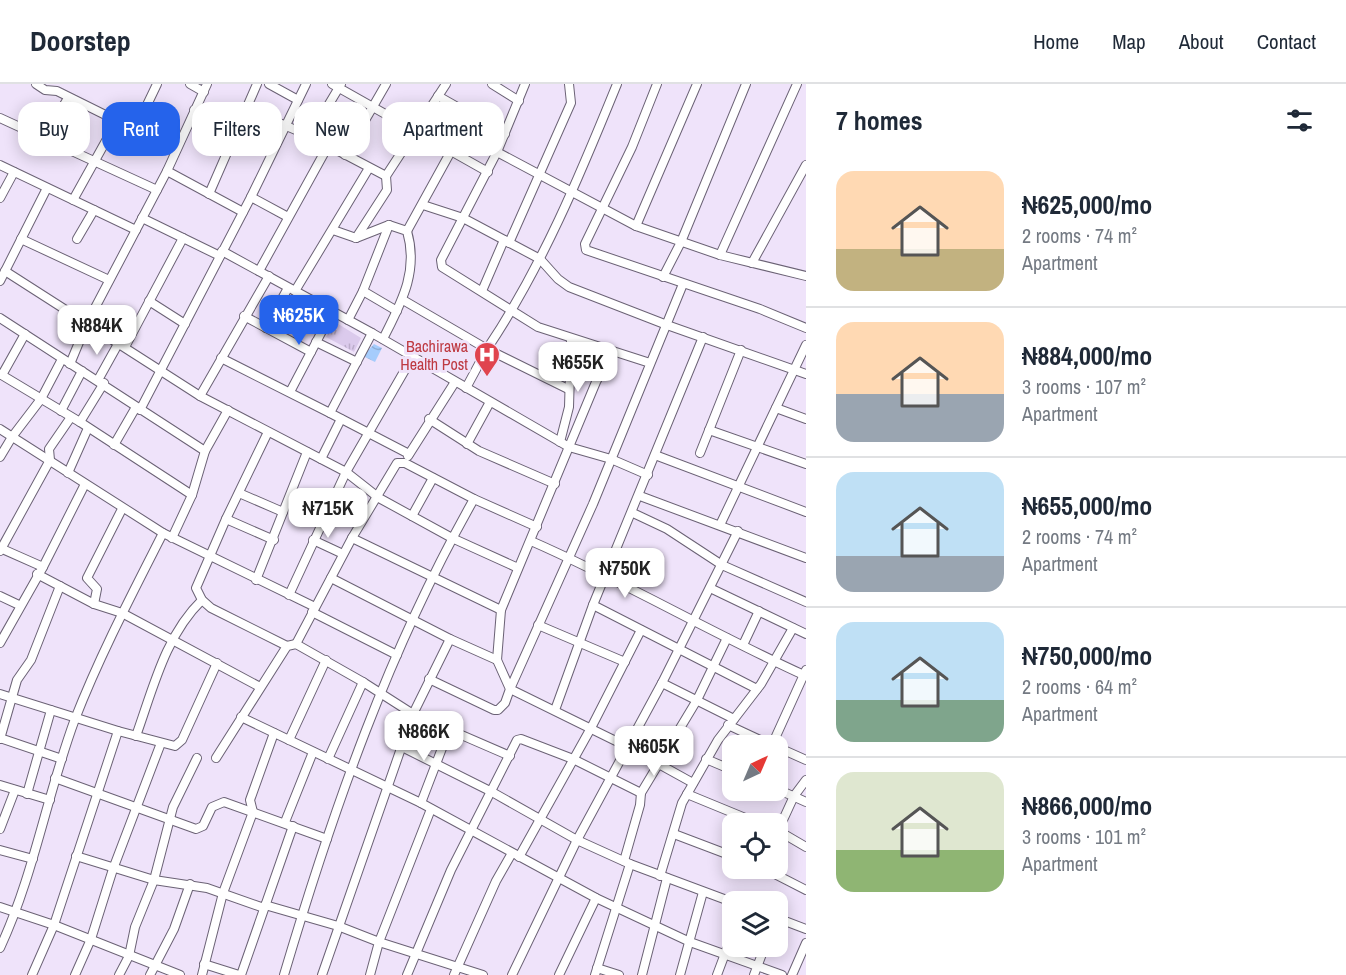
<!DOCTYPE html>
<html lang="en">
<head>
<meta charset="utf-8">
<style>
  :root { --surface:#fff; --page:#f2f2f3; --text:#1f2937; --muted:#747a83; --line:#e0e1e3; --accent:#2563eb }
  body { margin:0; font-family:"Archivo Narrow",sans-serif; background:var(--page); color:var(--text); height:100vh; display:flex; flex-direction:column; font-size:22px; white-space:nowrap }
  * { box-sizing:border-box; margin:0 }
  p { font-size:20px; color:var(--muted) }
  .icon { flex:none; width:33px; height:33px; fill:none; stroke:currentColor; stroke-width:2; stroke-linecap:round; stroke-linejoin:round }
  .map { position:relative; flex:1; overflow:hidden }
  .drawer { display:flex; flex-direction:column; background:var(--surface); width:540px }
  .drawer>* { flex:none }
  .guide { position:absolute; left:18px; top:18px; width:570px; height:54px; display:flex; gap:12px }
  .needle { width:39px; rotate:44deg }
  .fabs { position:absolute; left:722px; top:651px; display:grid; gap:12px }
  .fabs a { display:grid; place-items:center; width:66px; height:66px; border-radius:12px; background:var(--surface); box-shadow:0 3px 15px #0003; font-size:30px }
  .price { position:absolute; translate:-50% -51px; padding:0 14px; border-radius:12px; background:#fff; color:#222; font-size:20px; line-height:39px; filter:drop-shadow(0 2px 3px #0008) }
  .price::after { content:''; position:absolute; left:50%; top:36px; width:18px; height:14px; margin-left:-9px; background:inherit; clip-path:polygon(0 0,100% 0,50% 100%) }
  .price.on { background:var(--accent); color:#fff }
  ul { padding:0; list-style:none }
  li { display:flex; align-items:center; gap:18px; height:150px; padding:0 30px }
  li+li { border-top:2px solid var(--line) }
  li span { display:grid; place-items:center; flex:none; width:168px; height:120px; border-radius:18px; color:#555 }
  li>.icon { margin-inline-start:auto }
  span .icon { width:72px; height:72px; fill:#fffc; stroke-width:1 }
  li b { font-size:26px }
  h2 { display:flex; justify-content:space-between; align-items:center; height:72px; padding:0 30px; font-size:26px }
  .pill { padding:0 21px; border-radius:18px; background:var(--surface); box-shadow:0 3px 15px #0003; font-size:21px; line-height:54px }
  .pill.on { background:var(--accent); color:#fff }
  header { display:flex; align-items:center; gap:36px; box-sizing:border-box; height:84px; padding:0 30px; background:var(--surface); border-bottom:2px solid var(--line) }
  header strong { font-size:28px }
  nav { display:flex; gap:33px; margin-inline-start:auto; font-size:21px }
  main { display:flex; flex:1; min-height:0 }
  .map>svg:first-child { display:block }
  .grass { fill:url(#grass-tufts) }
  .water { fill:url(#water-waves) }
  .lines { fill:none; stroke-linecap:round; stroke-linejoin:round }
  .minor-casing { stroke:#6b6275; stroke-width:10 }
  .minor { stroke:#fff; stroke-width:8 }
  .labels { text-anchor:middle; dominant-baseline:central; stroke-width:6; stroke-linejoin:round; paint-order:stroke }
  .health-label { font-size:16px; fill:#be3a42; stroke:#efe3fa; text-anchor:end }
</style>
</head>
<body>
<header>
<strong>Doorstep</strong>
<nav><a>Home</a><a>Map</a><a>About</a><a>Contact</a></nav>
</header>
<main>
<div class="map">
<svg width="806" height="891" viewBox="0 0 806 891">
  <defs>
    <pattern id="grass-tufts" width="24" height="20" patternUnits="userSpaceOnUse" patternTransform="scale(1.5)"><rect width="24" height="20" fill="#dbcaec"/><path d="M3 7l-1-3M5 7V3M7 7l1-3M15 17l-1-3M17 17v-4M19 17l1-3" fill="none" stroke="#bbacca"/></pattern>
    <pattern id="water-waves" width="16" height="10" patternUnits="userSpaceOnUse" patternTransform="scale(1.5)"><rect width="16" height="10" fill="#a5ccfc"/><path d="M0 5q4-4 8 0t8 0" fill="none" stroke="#8daed7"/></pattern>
  </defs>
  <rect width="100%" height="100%" fill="#efe3fa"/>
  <polygon class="grass" points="335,238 361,254 354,268 326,253"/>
  <polygon class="water" points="374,260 382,264 375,278 363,272"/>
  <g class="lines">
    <defs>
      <g id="minor">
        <polyline points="36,0 45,6 57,7 176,66"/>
        <polyline points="190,0 204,8"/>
        <polyline points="269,0 298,16"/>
        <polyline points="332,0 488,88"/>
        <polyline points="492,0 519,17"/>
        <polyline points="525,0 497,68 441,176 442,183 538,243 650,279"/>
        <polyline points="657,0 632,63 585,160 586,166 760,225 806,244"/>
        <polyline points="438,12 505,50"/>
        <polyline points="246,25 310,52 386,92"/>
        <polyline points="194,26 237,46"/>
        <polyline points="0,34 157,106"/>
        <polyline points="135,46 157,0"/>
        <polyline points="310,52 341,0"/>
        <polyline points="45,53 68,14"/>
        <polyline points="497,68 636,142 720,171 806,192"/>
        <polyline points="345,71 386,0"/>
        <polyline points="0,81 136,146"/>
        <polyline points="167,87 243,128"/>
        <polyline points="386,92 446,0"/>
        <polyline points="209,110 257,0"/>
        <polyline points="251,113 288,133"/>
        <polyline points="0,114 14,88"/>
        <polyline points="73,116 117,37"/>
        <polyline points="423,121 463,134 540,175 558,195 569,203 667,241 806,290"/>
        <polyline points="142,134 220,172"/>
        <polyline points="636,142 697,0"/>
        <polyline points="333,146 356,154 387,106 386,92"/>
        <polyline points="407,147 450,69"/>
        <path d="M 356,154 L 389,141 L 407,147 C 419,188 401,219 383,255"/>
        <polyline points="21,155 109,196"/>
        <polyline points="77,155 94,126"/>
        <polyline points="509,159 571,19 569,0"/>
        <polyline points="222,167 372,249 569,363 611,375 648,391"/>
        <polyline points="720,171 797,0"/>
        <polyline points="752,179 806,81"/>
        <polyline points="5,187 200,312 346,388 379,414 452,454 518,484"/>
        <polyline points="259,187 328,62"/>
        <polyline points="663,193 681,158 746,0"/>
        <polyline points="0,197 47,104"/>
        <polyline points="683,200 593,420 510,605 628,663 693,699"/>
        <polyline points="295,207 369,84"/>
        <polyline points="363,207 397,227"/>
        <polyline points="482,207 504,156"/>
        <polyline points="403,216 487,265 466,304"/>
        <polyline points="149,217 185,240"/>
        <polyline points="244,232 311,268"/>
        <polyline points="0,234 205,367"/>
        <polyline points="348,236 363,207 389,141"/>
        <polyline points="266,244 288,204"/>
        <polyline points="372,249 330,329 409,370"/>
        <polyline points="316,258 357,278"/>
        <polyline points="125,263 183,154"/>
        <polyline points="221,274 330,329"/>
        <polyline points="70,280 87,239 167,87 207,0"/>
        <polyline points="0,290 80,338 192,411"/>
        <polyline points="2,291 25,250"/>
        <polyline points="98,296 118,260"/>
        <path d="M 568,305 L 487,265 C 542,183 580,91 617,0"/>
        <polyline points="290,308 332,228"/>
        <polyline points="200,312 269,192"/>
        <polyline points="776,324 806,335"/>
        <polyline points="140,326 251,113 306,0"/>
        <polyline points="61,327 82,287"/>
        <polyline points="429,335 479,367 555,400"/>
        <polyline points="80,338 104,299"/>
        <polyline points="0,345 163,449 315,523"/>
        <polyline points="709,346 806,380"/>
        <polyline points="267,350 226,435 196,504 202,516 211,524 287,562"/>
        <polyline points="560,358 569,323 571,255"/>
        <polyline points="467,360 490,318"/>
        <polyline points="114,361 136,323"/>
        <polyline points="700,369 741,266"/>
        <polyline points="655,371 806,428"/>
        <polyline points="408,372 455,298"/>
        <polyline points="0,373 12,353 41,315 62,275"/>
        <polyline points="321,375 341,335"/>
        <polyline points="68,389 88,344"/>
        <polyline points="239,409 283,428"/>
        <polyline points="640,412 806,474"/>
        <polyline points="633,429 667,445 722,481 806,518"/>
        <polyline points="412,432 433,394"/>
        <polyline points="226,435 274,456"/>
        <polyline points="720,441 806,261"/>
        <polyline points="172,454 192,411 205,367 228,326"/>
        <polyline points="352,454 501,526"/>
        <polyline points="313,456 343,470"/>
        <path d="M 531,457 C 625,498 713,550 806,592"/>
        <polyline points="0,464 43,483"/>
        <polyline points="0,467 50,376 49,365 71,333"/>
        <polyline points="37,490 94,520 122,529 260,603"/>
        <polyline points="331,494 450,555 497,576"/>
        <polyline points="256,496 307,368"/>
        <polyline points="710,504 806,550"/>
        <polyline points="289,511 346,388 413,272"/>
        <polyline points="0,512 19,521"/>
        <polyline points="94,520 97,505 87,494 122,425"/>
        <polyline points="593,521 757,605"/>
        <polyline points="312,528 397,571"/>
        <polyline points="538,541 625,578"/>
        <polyline points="0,559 43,483 85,400"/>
        <polyline points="296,560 352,454 397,379 405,379 474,415 537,443"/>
        <polyline points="743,561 759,527"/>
        <polyline points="429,595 494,626 498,626 505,619 510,605 497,576 501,526 596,298 612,267"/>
        <polyline points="662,599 734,635"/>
        <polyline points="0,610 118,647 175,662 182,656 217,579"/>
        <polyline points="555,626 593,521 703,253"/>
        <polyline points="241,633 421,719 596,814 690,858 782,891"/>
        <polyline points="728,641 773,662"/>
        <path d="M 136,652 C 153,605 165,552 202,516"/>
        <polyline points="0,654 62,675"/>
        <polyline points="0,655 17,596 31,576 60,502"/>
        <polyline points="289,656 326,576"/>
        <polyline points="772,661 806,586"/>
        <polyline points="400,662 492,708 577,756 630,780 732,818"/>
        <polyline points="777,663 806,676"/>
        <polyline points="216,674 287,562 296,560 363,598 413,630 450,555"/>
        <polyline points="328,675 363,598"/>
        <polyline points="706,675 732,686"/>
        <polyline points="55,694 196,745 203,742 212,723 224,718 327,755"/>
        <polyline points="0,701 50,716"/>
        <polyline points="777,705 806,718"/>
        <polyline points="27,710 51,626"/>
        <polyline points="687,710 760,740"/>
        <polyline points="421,719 449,646"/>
        <polyline points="285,738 313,668"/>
        <polyline points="0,745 15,706"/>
        <polyline points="777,746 806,763"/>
        <polyline points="777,749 794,712 806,696"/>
        <polyline points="674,750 732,772"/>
        <polyline points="0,766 33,775"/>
        <polyline points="76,772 154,796 207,804 264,824"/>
        <polyline points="519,773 591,644 641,546"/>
        <polyline points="624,777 640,721 641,709 697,616 727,554"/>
        <polyline points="763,784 806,806"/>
        <polyline points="660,792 682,719 718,656 761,600 793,544"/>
        <polyline points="265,821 338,842 379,858 483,891"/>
        <polyline points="0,823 54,841 180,891"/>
        <polyline points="777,834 806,845"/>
        <path d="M 0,864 C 34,791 47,710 75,635 C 100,571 132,510 163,449"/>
        <polyline points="204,880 239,891"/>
        <polyline points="597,884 619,891"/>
        <polyline points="32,891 54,841 118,647"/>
        <polyline points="75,891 91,855 113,785 161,659"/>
        <polyline points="119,891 129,872 135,843 154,796 173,723 197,674"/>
        <polyline points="150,891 174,845 190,800"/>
        <polyline points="202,891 223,809 253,728 250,716 274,649"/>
        <polyline points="241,891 293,742"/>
        <path d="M 284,891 C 333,726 389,565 474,415"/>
        <polyline points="322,891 413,630 510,672"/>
        <polyline points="370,891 379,858 431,725"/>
        <polyline points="407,891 451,786 517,656 521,655 573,675 641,709"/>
        <polyline points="454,891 496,797 512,769"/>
        <polyline points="512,891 577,756 662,599 738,447"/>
        <polyline points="559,891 596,814"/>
        <polyline points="595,891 630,780"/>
        <polyline points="642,891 667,794"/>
        <polyline points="680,891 703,808"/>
        <polyline points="717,891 732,851"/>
        <polyline points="754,891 765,862"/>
        <polyline points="792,891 806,859"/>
      </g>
    </defs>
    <use href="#minor" class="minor-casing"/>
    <use href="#minor" class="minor"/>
  </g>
  <defs>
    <symbol id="hospital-pin" viewBox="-11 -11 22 30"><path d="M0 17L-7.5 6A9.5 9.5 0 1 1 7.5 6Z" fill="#e0444e" stroke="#efe3fa"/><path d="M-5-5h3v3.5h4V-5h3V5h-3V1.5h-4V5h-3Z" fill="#fff"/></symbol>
  </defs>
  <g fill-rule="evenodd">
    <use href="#hospital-pin" x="472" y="256" width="30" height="40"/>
  </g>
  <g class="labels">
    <g class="health-label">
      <text x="468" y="262">Bachirawa<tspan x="468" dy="18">Health Post</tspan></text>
    </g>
  </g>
</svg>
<div class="fabs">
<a><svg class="needle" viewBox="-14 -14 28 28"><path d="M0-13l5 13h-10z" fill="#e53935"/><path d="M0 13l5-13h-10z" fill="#747a83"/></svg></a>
<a><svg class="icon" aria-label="locate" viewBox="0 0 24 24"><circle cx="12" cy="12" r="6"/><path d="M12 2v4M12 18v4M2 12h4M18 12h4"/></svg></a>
<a><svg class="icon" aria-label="layers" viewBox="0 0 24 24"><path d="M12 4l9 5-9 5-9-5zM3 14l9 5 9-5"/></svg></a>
</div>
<b class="price on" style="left:299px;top:262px">₦625K</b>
<b class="price" style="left:97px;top:272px">₦884K</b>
<b class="price" style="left:578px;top:309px">₦655K</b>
<b class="price" style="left:328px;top:455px">₦715K</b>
<b class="price" style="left:625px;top:515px">₦750K</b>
<b class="price" style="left:424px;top:678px">₦866K</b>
<b class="price" style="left:654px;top:693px">₦605K</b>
<div class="guide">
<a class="pill">Buy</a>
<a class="pill on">Rent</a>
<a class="pill">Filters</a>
<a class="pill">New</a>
<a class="pill">Apartment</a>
</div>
</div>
<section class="drawer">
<h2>7 homes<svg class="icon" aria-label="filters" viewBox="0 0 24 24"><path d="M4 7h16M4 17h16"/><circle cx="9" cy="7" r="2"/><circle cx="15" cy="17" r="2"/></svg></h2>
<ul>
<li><span style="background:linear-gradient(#ffd9b3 65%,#c2b280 0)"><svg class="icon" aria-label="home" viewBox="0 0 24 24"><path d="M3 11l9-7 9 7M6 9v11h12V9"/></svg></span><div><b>₦625,000/mo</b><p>2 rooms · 74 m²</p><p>Apartment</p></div></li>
<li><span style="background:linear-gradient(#ffd9b3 60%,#9aa5b1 0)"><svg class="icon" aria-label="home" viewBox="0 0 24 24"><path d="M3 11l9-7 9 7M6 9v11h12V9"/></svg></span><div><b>₦884,000/mo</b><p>3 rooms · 107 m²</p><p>Apartment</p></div></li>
<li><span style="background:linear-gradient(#bfe0f5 70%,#9aa5b1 0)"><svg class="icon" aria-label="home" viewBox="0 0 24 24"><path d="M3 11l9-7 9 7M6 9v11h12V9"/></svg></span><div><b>₦655,000/mo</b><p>2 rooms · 74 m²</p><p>Apartment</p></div></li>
<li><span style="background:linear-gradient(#bfe0f5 65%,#7fa58c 0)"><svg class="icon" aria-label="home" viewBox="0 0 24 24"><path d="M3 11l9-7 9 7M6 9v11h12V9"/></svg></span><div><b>₦750,000/mo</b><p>2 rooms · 64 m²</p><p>Apartment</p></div></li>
<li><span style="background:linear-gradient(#dfe7d0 65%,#8fb573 0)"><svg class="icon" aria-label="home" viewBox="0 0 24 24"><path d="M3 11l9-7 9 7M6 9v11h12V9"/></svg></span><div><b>₦866,000/mo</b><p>3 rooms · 101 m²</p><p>Apartment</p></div></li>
</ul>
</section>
</main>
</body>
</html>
